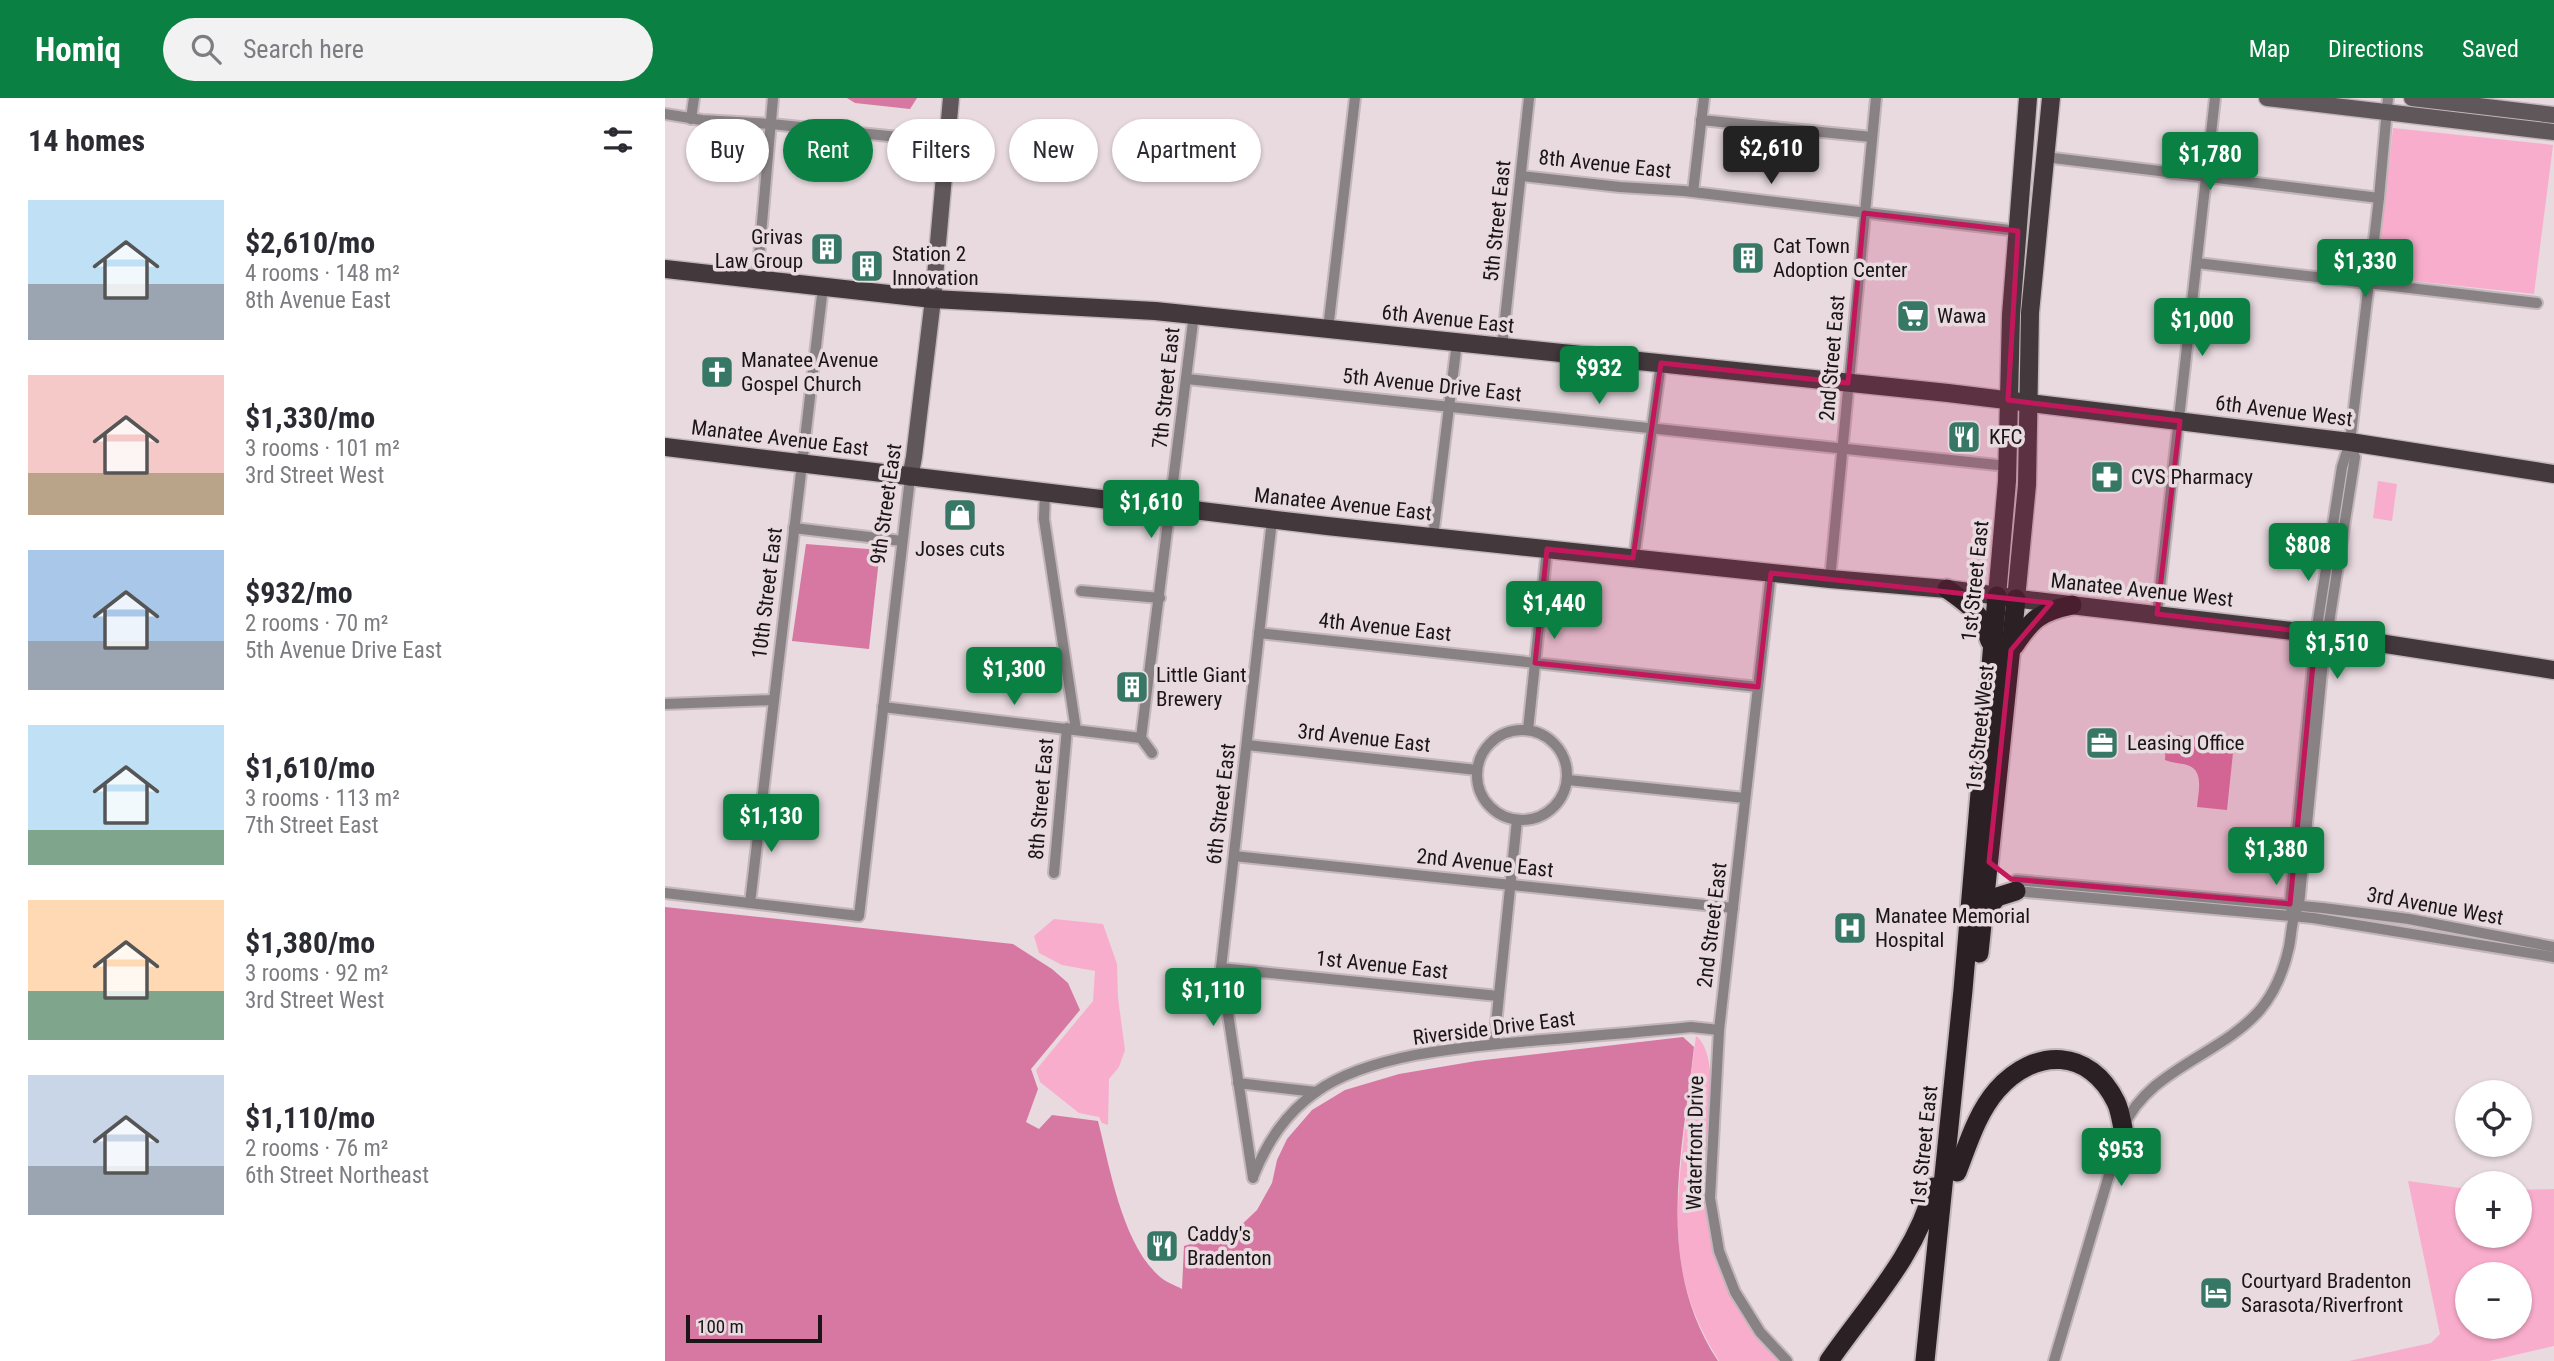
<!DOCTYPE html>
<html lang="en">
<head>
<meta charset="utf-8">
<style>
  :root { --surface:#fff; --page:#f2f2f3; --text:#2b2b33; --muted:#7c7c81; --accent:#0b8043 }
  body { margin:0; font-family:"Roboto Condensed",sans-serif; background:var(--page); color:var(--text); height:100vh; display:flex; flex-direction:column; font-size:26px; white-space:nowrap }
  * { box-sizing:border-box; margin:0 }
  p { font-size:23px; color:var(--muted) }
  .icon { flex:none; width:38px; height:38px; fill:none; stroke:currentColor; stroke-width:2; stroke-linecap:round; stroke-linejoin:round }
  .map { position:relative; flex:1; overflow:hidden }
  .sheet { display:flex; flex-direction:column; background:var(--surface); width:665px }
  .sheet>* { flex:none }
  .top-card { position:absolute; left:21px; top:21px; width:665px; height:63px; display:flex; gap:14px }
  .tools { position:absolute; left:1790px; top:982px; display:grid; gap:14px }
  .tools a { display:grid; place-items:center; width:77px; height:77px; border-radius:50%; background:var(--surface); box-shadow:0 2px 5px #0004; font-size:35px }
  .scale { position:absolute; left:21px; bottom:18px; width:136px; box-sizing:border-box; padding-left:7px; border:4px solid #1a1517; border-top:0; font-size:19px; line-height:24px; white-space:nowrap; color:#1a1517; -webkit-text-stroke:5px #e8dadf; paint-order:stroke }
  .price { position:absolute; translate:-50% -60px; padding:0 16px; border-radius:7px; background:var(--accent); color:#fff; font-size:23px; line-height:46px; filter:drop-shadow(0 2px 4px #0008) }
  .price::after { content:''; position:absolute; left:50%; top:42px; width:21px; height:16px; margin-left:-10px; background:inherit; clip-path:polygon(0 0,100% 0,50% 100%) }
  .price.selected { background:#222; color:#fff }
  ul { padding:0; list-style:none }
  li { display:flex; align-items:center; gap:21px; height:175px; padding:0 28px }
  li span { display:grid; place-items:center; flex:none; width:196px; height:140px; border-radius:0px; color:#555 }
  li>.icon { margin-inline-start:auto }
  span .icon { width:84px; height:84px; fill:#fffc; stroke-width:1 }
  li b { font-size:30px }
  h2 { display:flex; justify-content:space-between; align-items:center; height:84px; padding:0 28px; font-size:30px }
  .pill { padding:0 24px; border-radius:32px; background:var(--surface); box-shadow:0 2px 5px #0004; font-size:24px; line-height:63px }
  .pill.selected { background:var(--accent); color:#fff }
  header { display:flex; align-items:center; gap:42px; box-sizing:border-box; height:98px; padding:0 35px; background:var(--accent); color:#fff }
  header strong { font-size:33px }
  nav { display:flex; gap:38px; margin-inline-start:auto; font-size:24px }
  .search { width:490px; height:63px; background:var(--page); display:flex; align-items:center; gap:18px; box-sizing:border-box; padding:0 24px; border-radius:38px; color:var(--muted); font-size:26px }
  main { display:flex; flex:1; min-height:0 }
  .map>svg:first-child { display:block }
  .green { fill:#f9adcc; fill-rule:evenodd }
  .water { fill:#d678a2 }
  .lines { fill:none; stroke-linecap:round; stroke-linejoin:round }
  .street-casing { stroke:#c3b7bb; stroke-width:14 }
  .secondary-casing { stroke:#c3b7bb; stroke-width:19 }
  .primary-casing { stroke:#c3b7bb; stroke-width:21 }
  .highway-casing { stroke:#c3b7bb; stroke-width:23 }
  .street { stroke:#888284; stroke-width:10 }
  .secondary { stroke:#5f575a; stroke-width:16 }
  .primary { stroke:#43393d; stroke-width:18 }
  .highway { stroke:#2b2125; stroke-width:19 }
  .marked { fill:#c2185b; fill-opacity:0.2; stroke:#c2185b; stroke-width:5; stroke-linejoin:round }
  .labels { text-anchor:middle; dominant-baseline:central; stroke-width:7; stroke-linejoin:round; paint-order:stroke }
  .street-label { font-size:21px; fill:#1a1517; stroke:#e8dadf }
  .poi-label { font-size:21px; fill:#1a1517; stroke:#e8dadf; text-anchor:start }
</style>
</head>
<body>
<header>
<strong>Homiq</strong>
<div class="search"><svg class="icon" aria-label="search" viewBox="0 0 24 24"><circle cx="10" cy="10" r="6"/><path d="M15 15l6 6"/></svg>Search here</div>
<nav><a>Map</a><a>Directions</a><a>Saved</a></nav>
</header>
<main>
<section class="sheet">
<h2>14 homes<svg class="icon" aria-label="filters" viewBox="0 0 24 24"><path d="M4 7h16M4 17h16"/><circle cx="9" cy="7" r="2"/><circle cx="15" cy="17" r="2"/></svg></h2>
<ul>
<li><span style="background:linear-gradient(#bfe0f5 60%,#9aa5b1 0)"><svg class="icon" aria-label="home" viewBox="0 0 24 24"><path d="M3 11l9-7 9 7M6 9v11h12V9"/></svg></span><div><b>$2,610/mo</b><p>4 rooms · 148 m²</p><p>8th Avenue East</p></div></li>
<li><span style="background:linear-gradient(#f6c9c9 70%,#b9a48a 0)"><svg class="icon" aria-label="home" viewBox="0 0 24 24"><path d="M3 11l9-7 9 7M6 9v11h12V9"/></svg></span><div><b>$1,330/mo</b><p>3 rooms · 101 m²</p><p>3rd Street West</p></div></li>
<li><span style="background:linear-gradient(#a9c7e8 65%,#9aa5b1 0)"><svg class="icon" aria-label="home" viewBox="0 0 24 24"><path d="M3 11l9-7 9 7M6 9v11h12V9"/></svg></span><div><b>$932/mo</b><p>2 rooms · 70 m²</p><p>5th Avenue Drive East</p></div></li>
<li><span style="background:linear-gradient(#bfe0f5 75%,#7fa58c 0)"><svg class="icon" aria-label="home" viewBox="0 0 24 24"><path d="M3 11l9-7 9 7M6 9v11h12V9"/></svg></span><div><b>$1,610/mo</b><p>3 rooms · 113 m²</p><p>7th Street East</p></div></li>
<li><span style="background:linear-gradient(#ffd9b3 65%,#7fa58c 0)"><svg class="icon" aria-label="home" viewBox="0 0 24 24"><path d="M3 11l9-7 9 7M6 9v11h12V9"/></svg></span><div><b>$1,380/mo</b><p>3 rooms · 92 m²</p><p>3rd Street West</p></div></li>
<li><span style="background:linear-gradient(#c9d6e8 65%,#9aa5b1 0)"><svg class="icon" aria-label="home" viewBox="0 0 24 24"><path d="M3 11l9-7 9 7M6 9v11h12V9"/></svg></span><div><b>$1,110/mo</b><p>2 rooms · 76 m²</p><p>6th Street Northeast</p></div></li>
</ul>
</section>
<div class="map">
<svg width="1889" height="1263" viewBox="0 0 1889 1263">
  <rect width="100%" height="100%" fill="#e8dadf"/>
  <g class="green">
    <polygon points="1728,30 1888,47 1869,196 1711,179"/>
    <polygon points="1713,383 1732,386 1727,423 1708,420"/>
    <polygon points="389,821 438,826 452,866 453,900 460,952 454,969 444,981 443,1027 437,1025 434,1019 414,1015 375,984 371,972 428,903 430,873 397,867 374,855 369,838"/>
    <path d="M 1031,938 C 1060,960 1037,1056 1039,1090 C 1041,1132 1055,1187 1081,1221 C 1091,1236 1103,1249 1115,1263 L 1054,1263 C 1007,1188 1009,1130 1018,1046 C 1022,1010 1026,974 1031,938 Z"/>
    <path d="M 1743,1083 L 1802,1091 L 1802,1138 L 1855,1138 L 1855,1092 L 1889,1091 L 1889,1248 L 1824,1263 L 1684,1263 L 1766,1245 L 1775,1236 ZM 1802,1176 L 1855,1176 L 1855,1228 L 1802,1228 Z"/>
  </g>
  <g class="water">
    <polygon points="182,0 252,0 245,11 190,5"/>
    <polygon points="141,446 215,452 204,551 127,543"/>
    <path d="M 1511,637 L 1569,645 L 1562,712 L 1532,709 C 1533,695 1540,672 1522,667 C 1515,665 1507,665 1500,662 L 1501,641 L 1511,643 Z"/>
    <path d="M 0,809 L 348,846 L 387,871 L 403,885 L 415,912 L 366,971 L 373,991 L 361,1024 L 374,1031 L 387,1017 L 433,1023 C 445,1070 457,1145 494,1178 C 500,1184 510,1187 517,1191 L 519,1148 L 571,1132 L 592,1112 L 607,1085 L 612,1062 L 622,1041 L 647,1012 L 680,992 L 734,976 L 811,963 L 1018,939 L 1029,949 C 1017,1057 989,1166 1053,1263 L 0,1263 Z"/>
  </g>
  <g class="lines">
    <defs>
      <g id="street">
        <polyline points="0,16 37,22 106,26 282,44"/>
        <polyline points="26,21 29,0"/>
        <polyline points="1036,22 1207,39"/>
        <polyline points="1380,59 1714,100"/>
        <polyline points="857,78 955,89 1019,93 1353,133"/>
        <polyline points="1028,94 1039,0"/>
        <polyline points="1532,165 1872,205"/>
        <polyline points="92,182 108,0"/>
        <polyline points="663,231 690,0"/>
        <polyline points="837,249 864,0"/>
        <polyline points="522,281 1342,368"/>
        <polyline points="380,395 379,421 411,632"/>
        <polyline points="129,430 237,443"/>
        <polyline points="768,439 792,244"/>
        <polyline points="969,460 996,265"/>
        <polyline points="1106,475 1054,932 1045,1100 1054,1153 1070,1194 1095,1234 1122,1263"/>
        <polyline points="1165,481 1211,0"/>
        <polyline points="416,493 495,500"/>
        <polyline points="1492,516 1550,0"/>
        <polyline points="594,535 1093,589"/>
        <polyline points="0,606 108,602"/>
        <polyline points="218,609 476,640"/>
        <circle cx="857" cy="677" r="45"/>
        <polyline points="863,632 882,451"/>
        <polyline points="582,647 812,672"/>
        <polyline points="487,655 476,640 529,216"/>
        <polyline points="903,682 1080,700"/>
        <polyline points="569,758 1068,810"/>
        <polyline points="389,775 402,630"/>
        <polyline points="1351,782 1658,810 1744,821 1889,849"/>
        <polyline points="1351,793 1648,820 1889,859"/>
        <polyline points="0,795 194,818 245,380"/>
        <polyline points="85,805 158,189"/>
        <polyline points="1628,818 1625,806 1651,535 1677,369 1685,344 1714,100 1723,0"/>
        <polyline points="556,870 833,898"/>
        <polyline points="829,946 852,722"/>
        <polyline points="573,985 651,994"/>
        <path d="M 588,1079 C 602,1044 620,1016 651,994 C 707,954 810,948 877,942 C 927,938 976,934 1026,929 L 1054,932"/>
        <polyline points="588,1080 556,870 607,422"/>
        <path d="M 1389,1263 L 1458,1030 C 1483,971 1555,958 1595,912 C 1610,894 1619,872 1624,849 C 1627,834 1626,821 1634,807 L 1658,563 L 1690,359 L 1685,344"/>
      </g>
      <g id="secondary">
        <polyline points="1602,0 1889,34"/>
        <polyline points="1747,0 1889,17"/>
        <polyline points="245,380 249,359 268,201 286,0"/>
      </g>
      <g id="primary">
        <polyline points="0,171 268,201 490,213 1283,295 1685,344 1889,376"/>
        <polyline points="0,349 662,428 1165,481 1282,491 1371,503 1662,537 1889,572"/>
        <polyline points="1332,498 1342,383 1346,217 1363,0"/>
        <polyline points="1351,501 1362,387 1365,215 1386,0"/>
      </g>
      <g id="highway">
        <path d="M 1282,491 C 1305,507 1316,515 1325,543"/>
        <path d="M 1349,548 C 1367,521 1374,514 1407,507"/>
        <polyline points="1318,816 1332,799 1351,793"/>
        <polyline points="1314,855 1351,501"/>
        <path d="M 1292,1074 C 1303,1046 1312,1015 1332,992 C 1370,949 1425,950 1451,1004 C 1455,1012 1456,1022 1458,1030"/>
        <path d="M 1164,1263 C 1203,1207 1252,1156 1269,1089"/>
        <polyline points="1260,1263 1298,892 1332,498"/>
      </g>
    </defs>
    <use href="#street" class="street-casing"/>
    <use href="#secondary" class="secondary-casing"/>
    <use href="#primary" class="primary-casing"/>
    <use href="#highway" class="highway-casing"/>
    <use href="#street" class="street"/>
    <use href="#secondary" class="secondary"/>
    <use href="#primary" class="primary"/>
    <use href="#highway" class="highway"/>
  </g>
  <path class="marked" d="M 1199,115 L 1353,133 L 1343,302 L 1515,323 L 1492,516 L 1651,535 L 1625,806 L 1346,781 L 1324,764 L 1346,552 L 1386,505 L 1106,475 L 1093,589 L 870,565 L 882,451 L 968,460 L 996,265 L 1183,285 Z"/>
  <defs>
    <symbol id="building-square" viewBox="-11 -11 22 22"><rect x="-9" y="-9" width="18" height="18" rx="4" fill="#377765" stroke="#e8dadf"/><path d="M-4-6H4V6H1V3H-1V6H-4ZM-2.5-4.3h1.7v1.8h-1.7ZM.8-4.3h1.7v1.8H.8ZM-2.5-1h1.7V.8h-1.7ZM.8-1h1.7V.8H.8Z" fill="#fff"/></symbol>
    <symbol id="supermarket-square" viewBox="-11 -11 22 22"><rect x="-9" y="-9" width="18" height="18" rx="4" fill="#377765" stroke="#e8dadf"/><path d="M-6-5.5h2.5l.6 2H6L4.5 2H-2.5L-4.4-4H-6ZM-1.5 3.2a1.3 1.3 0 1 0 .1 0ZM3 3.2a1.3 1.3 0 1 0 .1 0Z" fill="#fff"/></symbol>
    <symbol id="church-square" viewBox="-11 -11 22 22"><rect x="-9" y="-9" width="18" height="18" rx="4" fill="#377765" stroke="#e8dadf"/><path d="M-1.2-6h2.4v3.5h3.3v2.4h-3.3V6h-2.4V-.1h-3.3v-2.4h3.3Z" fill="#fff"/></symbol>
    <symbol id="restaurant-square" viewBox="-11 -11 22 22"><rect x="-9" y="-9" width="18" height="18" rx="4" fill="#377765" stroke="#e8dadf"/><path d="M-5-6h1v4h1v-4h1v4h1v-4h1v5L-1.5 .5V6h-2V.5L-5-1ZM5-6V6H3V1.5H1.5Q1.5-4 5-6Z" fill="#fff"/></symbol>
    <symbol id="pharmacy-square" viewBox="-11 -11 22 22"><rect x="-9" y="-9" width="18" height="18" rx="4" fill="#377765" stroke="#e8dadf"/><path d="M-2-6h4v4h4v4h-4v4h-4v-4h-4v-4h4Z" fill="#fff"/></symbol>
    <symbol id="shop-square" viewBox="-11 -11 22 22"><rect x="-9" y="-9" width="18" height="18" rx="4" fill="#377765" stroke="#e8dadf"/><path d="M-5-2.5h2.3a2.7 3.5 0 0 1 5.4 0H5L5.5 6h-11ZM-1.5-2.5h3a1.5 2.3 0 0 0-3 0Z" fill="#fff"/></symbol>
    <symbol id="office-square" viewBox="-11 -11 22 22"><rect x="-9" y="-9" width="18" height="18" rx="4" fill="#377765" stroke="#e8dadf"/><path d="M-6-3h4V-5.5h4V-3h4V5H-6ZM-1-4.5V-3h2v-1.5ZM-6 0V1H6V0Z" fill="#fff"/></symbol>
    <symbol id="hospital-square" viewBox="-11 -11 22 22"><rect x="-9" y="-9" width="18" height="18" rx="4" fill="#377765" stroke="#e8dadf"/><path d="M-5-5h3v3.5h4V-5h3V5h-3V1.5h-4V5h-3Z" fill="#fff"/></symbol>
    <symbol id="hotel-square" viewBox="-11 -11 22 22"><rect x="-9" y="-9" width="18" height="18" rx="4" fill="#377765" stroke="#e8dadf"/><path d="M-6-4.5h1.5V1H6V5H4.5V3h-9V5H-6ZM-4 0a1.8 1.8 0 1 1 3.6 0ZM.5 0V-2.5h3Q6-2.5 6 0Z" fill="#fff"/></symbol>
  </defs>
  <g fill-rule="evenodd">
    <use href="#building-square" x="143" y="132" width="38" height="38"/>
    <use href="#building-square" x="1064" y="141" width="38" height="38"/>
    <use href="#building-square" x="183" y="149" width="38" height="38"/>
    <use href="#supermarket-square" x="1229" y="199" width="38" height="38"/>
    <use href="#church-square" x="33" y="255" width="38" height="38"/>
    <use href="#restaurant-square" x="1280" y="320" width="38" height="38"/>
    <use href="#pharmacy-square" x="1423" y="360" width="38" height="38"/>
    <use href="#shop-square" x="276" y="398" width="38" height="38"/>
    <use href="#building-square" x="448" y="570" width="38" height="38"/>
    <use href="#office-square" x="1418" y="626" width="38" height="38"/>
    <use href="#hospital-square" x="1166" y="811" width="38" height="38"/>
    <use href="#restaurant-square" x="478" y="1129" width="38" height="38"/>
    <use href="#hotel-square" x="1532" y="1176" width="38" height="38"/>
  </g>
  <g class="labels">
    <g class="street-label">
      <text transform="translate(940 66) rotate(6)">8th Avenue East</text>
      <text transform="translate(832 123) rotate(-84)">5th Street East</text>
      <text transform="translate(783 221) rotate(6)">6th Avenue East</text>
      <text transform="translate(1167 260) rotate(-85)">2nd Street East</text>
      <text transform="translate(767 287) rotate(6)">5th Avenue Drive East</text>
      <text transform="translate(501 290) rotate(-84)">7th Street East</text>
      <text transform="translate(1619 313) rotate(7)">6th Avenue West</text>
      <text transform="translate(115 340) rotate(7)">Manatee Avenue East</text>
      <text transform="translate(221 406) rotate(-82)">9th Street East</text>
      <text transform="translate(678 406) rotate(6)">Manatee Avenue East</text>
      <text transform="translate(1310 483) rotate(-84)">1st Street East</text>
      <text transform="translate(1477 492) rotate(6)">Manatee Avenue West</text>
      <text transform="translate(102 495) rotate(-83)">10th Street East</text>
      <text transform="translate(720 529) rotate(6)">4th Avenue East</text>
      <text transform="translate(1315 630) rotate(-84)">1st Street West</text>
      <text transform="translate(699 640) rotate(6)">3rd Avenue East</text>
      <text transform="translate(376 701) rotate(-85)">8th Street East</text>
      <text transform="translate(556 706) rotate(-83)">6th Street East</text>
      <text transform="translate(820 765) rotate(6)">2nd Avenue East</text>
      <text transform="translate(1770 808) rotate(10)">3rd Avenue West</text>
      <text transform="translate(1047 827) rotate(-83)">2nd Street East</text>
      <text transform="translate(717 867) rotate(6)">1st Avenue East</text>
      <text transform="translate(829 930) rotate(-7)">Riverside Drive East</text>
      <text transform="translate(1030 1045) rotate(-89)">Waterfront Drive</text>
      <text transform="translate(1259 1048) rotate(-84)">1st Street East</text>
    </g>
    <g class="poi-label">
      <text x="138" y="139" text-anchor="end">Grivas<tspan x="138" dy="24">Law Group</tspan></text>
      <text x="1108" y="148">Cat Town<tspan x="1108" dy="24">Adoption Center</tspan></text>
      <text x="227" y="156">Station 2<tspan x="227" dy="24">Innovation</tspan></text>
      <text x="1272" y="218">Wawa</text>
      <text x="76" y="262">Manatee Avenue<tspan x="76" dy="24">Gospel Church</tspan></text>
      <text x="1324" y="339">KFC</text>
      <text x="1466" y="379">CVS Pharmacy</text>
      <text x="295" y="451" text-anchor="middle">Joses cuts</text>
      <text x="491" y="577">Little Giant<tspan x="491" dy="24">Brewery</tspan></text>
      <text x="1462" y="645">Leasing Office</text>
      <text x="1210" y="818">Manatee Memorial<tspan x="1210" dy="24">Hospital</tspan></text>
      <text x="522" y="1136">Caddy's<tspan x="522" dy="24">Bradenton</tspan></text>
      <text x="1576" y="1183">Courtyard Bradenton<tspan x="1576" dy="24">Sarasota/Riverfront</tspan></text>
    </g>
  </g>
</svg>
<div class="tools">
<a><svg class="icon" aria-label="locate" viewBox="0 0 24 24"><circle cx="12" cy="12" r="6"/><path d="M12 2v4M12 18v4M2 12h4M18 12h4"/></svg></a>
<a>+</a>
<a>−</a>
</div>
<div class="scale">100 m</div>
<b class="price selected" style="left:1106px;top:88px">$2,610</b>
<b class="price" style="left:1545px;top:94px">$1,780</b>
<b class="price" style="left:1700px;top:201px">$1,330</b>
<b class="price" style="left:1537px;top:260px">$1,000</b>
<b class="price" style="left:934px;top:308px">$932</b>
<b class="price" style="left:486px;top:442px">$1,610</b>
<b class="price" style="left:1643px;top:485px">$808</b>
<b class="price" style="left:889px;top:543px">$1,440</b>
<b class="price" style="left:1672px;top:583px">$1,510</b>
<b class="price" style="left:349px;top:609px">$1,300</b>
<b class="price" style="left:106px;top:756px">$1,130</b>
<b class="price" style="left:1611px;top:789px">$1,380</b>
<b class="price" style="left:548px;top:930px">$1,110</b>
<b class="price" style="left:1456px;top:1090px">$953</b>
<div class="top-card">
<a class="pill">Buy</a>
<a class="pill selected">Rent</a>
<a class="pill">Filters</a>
<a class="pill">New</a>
<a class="pill">Apartment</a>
</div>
</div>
</main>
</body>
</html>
